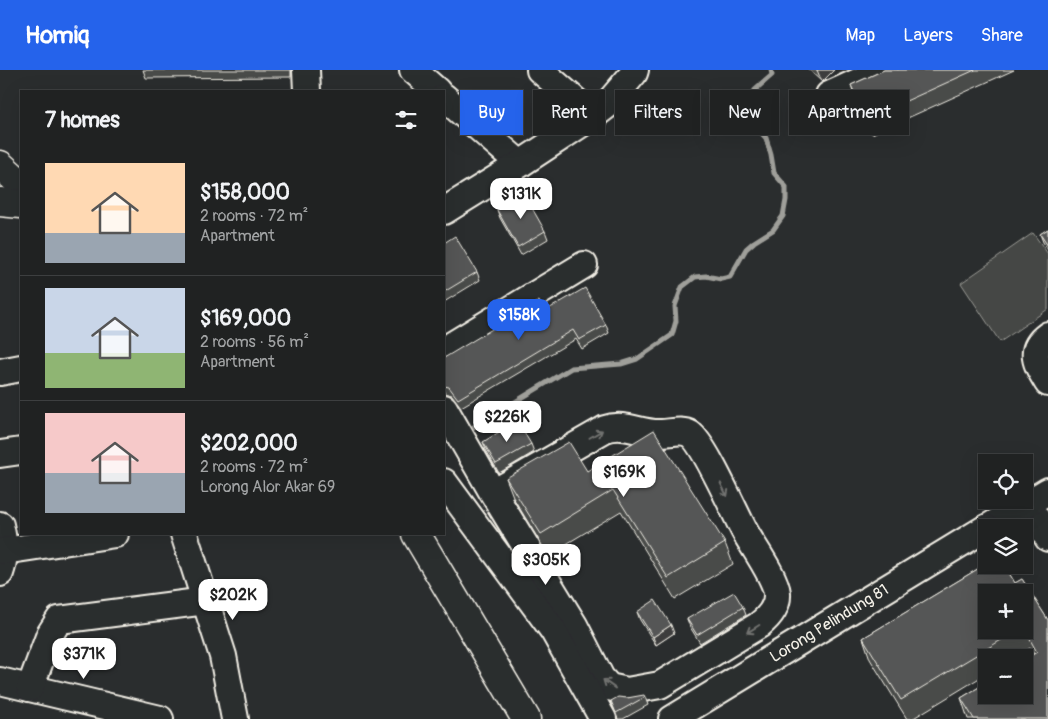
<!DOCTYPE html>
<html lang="en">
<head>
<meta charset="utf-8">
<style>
  :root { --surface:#202222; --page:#2d2f2f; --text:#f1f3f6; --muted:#a2a4a5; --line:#3d3f40; --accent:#2563eb }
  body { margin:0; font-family:Pangolin,sans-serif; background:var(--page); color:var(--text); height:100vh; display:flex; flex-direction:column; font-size:19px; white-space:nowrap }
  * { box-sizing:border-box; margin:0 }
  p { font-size:16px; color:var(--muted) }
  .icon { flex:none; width:28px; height:28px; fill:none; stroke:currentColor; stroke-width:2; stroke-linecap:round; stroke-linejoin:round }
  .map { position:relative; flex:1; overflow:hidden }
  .details { position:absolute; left:20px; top:20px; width:425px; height:445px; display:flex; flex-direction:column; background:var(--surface); border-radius:0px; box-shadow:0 5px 20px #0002,0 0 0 1px var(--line) }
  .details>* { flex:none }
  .guide { position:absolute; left:460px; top:20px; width:475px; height:45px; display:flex; gap:10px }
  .fabs { position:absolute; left:978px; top:384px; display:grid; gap:10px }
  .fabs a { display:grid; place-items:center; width:55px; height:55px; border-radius:0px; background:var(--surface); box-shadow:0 5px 20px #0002,0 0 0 1px var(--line); font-size:25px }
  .price { position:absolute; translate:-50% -42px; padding:0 11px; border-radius:10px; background:#fff; color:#222; font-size:16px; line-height:32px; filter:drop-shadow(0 1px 2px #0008) }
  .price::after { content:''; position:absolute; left:50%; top:30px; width:15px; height:11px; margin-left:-8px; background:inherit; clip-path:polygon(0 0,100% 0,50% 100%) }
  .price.selected { background:var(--accent); color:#fff }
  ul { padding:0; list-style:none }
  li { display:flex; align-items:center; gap:15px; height:125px; padding:0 25px }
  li+li { border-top:1px solid var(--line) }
  li span { display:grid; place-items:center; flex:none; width:140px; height:100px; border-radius:0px; color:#555 }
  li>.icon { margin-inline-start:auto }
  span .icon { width:60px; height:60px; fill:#fffc; stroke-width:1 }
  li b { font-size:21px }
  h2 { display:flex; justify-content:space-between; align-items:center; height:60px; padding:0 25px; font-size:21px }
  .chip { padding:0 18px; border-radius:0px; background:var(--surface); box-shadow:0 5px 20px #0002,0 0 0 1px var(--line); font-size:18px; line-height:45px }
  .chip.selected { background:var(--accent); color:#fff }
  header { display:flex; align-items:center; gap:30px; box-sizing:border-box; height:70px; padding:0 25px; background:var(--accent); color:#fff }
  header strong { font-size:24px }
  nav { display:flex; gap:28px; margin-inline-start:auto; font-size:18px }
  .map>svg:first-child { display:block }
  .green { fill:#444645; stroke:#9c9c96 }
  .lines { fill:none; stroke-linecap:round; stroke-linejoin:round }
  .stream { stroke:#9f9f9a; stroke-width:5 }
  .minor-casing { stroke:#f4f1e8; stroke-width:30 }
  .major-casing { stroke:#f4f1e8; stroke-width:31 }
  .highway-casing { stroke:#f4f1e8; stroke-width:31 }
  .minor { stroke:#2a2d2e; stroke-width:26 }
  .major { stroke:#2a2d2e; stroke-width:28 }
  .highway { stroke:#2a2d2e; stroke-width:28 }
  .wall { fill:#494b4a; stroke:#f4f1e8; fill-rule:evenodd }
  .shaded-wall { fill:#3c3d3c; stroke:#f4f1e8 }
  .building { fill:#555756; stroke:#f4f1e8 }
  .oneway { stroke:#71726f }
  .labels { text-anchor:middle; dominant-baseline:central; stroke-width:4.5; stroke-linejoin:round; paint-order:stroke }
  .street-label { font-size:16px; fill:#f4f1e8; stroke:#2a2d2e }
</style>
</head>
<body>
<header>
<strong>Homiq</strong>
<nav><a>Map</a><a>Layers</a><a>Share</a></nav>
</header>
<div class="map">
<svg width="1048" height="649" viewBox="0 0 1048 649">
  <rect width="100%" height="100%" fill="#2a2d2e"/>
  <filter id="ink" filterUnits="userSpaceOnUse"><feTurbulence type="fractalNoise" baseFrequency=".02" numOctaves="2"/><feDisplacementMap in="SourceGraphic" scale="10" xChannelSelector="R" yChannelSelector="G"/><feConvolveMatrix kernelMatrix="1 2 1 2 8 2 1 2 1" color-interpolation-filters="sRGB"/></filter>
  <g filter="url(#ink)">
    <polygon class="green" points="1033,163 1048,184 1048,239 1000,272 961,213"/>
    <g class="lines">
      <polyline class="stream" points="467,361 571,298 621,294 637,289 672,265 676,251 675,236 682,217 695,207 706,206 721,209 730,207 746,179 754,172 773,160 783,146 786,130 786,117 774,103 771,85 766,68 750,50 748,31 755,20 772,5 771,0"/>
      <defs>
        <g id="minor">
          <polyline points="306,0 307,21"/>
          <polyline points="413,0 437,21"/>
          <polyline points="540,0 593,46"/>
          <polyline points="829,25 884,0"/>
          <polyline points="444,27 520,94"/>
          <polyline points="444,141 520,94 593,46 606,36 634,3 635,0"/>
          <path d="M 1048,265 C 1027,280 1037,295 1048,313"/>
          <polyline points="444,280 584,195"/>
          <polyline points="0,302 21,298"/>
          <path d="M 444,338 L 493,423 L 574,555 L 601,608 L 609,617 L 627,621 L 660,615 L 759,555 C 769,547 778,537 777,523 C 775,506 753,477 744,460 C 734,441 704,373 690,364 C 682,359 670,363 661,363 C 640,364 626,352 605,359 L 493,423"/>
          <polyline points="0,384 21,381"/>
          <polyline points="444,412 553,560 603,649"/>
          <polyline points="1027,433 1048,468"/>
          <path d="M 0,455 C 4,472 6,486 0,503"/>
          <polyline points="987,458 1048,421"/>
          <polyline points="184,464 223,586 235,649"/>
          <polyline points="4,481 115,464"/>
          <polyline points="0,611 160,649"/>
          <polyline points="30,618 50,564 59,550 206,531"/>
          <path id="s1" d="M 672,649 L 986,458"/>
        </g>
        <polyline id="major" points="416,464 526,649"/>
        <g id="highway">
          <polyline points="0,95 21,114"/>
          <polyline points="0,132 21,134"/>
        </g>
      </defs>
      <use href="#minor" class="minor-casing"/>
      <use href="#major" class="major-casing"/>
      <use href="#highway" class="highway-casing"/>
      <use href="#minor" class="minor"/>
      <use href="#major" class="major"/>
      <use href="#highway" class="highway"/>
    </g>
    <g class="wall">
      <polygon points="143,0 291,0 291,7 146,8"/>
      <polygon points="809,0 834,0 822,12"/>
      <polygon points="884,0 1014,0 872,64 856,30 851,15"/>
      <polygon points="497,140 545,161 548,169 521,185 500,148"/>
      <polygon points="1048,159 1048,180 1043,172 1040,164"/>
      <polygon points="444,173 477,202 480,210 444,232"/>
      <polygon points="545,241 606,255 609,263 582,279 576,269 461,337 452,325 444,323 444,288"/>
      <polygon points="483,372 531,374 534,382 499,403 486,380"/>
      <polygon points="587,401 725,473 733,494 675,529 621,441 548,485 514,429 506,408"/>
      <path d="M 986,494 L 986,495 L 1004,495 L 1015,513 L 1022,509 L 1048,550 L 1048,649 L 968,649 L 961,628 L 986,613 L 986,625 L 1024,625 L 1024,590 L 1034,584 L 1030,578 L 1014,588 L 986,588 L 986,604 L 912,649 L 907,649 L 870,589 L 863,568 ZM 986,522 L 1024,522 L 1024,560 L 986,560 Z"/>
      <polygon points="743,537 746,545 700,573 690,557 687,549"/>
      <polygon points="637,542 674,563 656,575 640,550"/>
      <polygon points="645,627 648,635 623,649 618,649 611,631 627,628"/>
    </g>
    <g class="shaded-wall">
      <polygon points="817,0 834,0 822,12"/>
      <polygon points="671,555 674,563 656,575 653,567"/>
    </g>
    <g class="building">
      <polygon points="884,0 975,0 866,49 851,15"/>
      <polygon points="524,124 545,161 518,177 497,140"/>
      <polygon points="1048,159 1048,176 1040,164"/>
      <polygon points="455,166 477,202 444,222 444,173"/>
      <polygon points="585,218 606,255 579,270 573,260 458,329 449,317 444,316 444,288 539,231 545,241"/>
      <polygon points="517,351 531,374 496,394 483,372"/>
      <polygon points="654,360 725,473 668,508 613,420 541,464 506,408 569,372 587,401"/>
      <polygon points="986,494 986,495 1004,495 1015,513 1022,509 1048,550 1048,649 974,649 961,628 986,613 986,625 1024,625 1024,590 1037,582 1024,559 1024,522 986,522 986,560 1018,560 901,630 863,568"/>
      <polygon points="734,522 743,537 697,565 687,549"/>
      <polygon points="655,530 671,555 653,567 637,542"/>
      <polygon points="644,625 645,627 616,643 611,631 618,627 627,628"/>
    </g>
    <defs><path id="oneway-shaft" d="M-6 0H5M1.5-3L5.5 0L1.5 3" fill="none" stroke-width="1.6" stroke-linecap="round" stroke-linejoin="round" transform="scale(1.25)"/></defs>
    <g class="oneway">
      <use href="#oneway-shaft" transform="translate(596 364) rotate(-30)"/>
      <use href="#oneway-shaft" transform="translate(724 420) rotate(63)"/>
      <use href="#oneway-shaft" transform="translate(753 559) rotate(148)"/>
      <use href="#oneway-shaft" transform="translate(609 614) rotate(-144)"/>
    </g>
  </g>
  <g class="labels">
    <g class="street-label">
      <text stroke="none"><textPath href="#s1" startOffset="184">Lorong Pelindung 81</textPath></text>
    </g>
  </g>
</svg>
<div class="fabs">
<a><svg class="icon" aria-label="locate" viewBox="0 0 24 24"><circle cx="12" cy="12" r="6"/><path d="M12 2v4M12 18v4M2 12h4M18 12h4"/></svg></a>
<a><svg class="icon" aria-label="layers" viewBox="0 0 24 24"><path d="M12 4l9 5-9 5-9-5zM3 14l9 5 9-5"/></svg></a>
<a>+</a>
<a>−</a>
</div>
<b class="price" style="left:521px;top:150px">$131K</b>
<b class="price selected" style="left:519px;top:271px">$158K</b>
<b class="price" style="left:507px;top:373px">$226K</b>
<b class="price" style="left:624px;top:428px">$169K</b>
<b class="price" style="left:546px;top:516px">$305K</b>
<b class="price" style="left:233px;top:551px">$202K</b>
<b class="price" style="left:84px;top:610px">$371K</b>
<div class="guide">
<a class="chip selected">Buy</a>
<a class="chip">Rent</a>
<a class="chip">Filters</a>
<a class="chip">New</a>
<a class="chip">Apartment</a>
</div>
<section class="details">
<h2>7 homes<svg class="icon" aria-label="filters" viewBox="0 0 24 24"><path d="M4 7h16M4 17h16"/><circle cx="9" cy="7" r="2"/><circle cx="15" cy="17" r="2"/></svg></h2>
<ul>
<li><span style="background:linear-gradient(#ffd9b3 70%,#9aa5b1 0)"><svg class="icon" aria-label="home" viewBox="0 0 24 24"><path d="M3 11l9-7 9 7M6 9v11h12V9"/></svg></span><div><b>$158,000</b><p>2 rooms · 72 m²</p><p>Apartment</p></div></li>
<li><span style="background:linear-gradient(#c9d6e8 65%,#8fb573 0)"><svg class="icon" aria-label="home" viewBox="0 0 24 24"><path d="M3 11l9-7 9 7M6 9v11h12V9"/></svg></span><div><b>$169,000</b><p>2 rooms · 56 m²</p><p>Apartment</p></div></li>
<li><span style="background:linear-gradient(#f6c9c9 60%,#9aa5b1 0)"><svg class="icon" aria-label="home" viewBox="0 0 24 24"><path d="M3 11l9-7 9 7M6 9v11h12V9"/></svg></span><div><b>$202,000</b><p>2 rooms · 72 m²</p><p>Lorong Alor Akar 69</p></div></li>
</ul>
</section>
</div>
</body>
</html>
